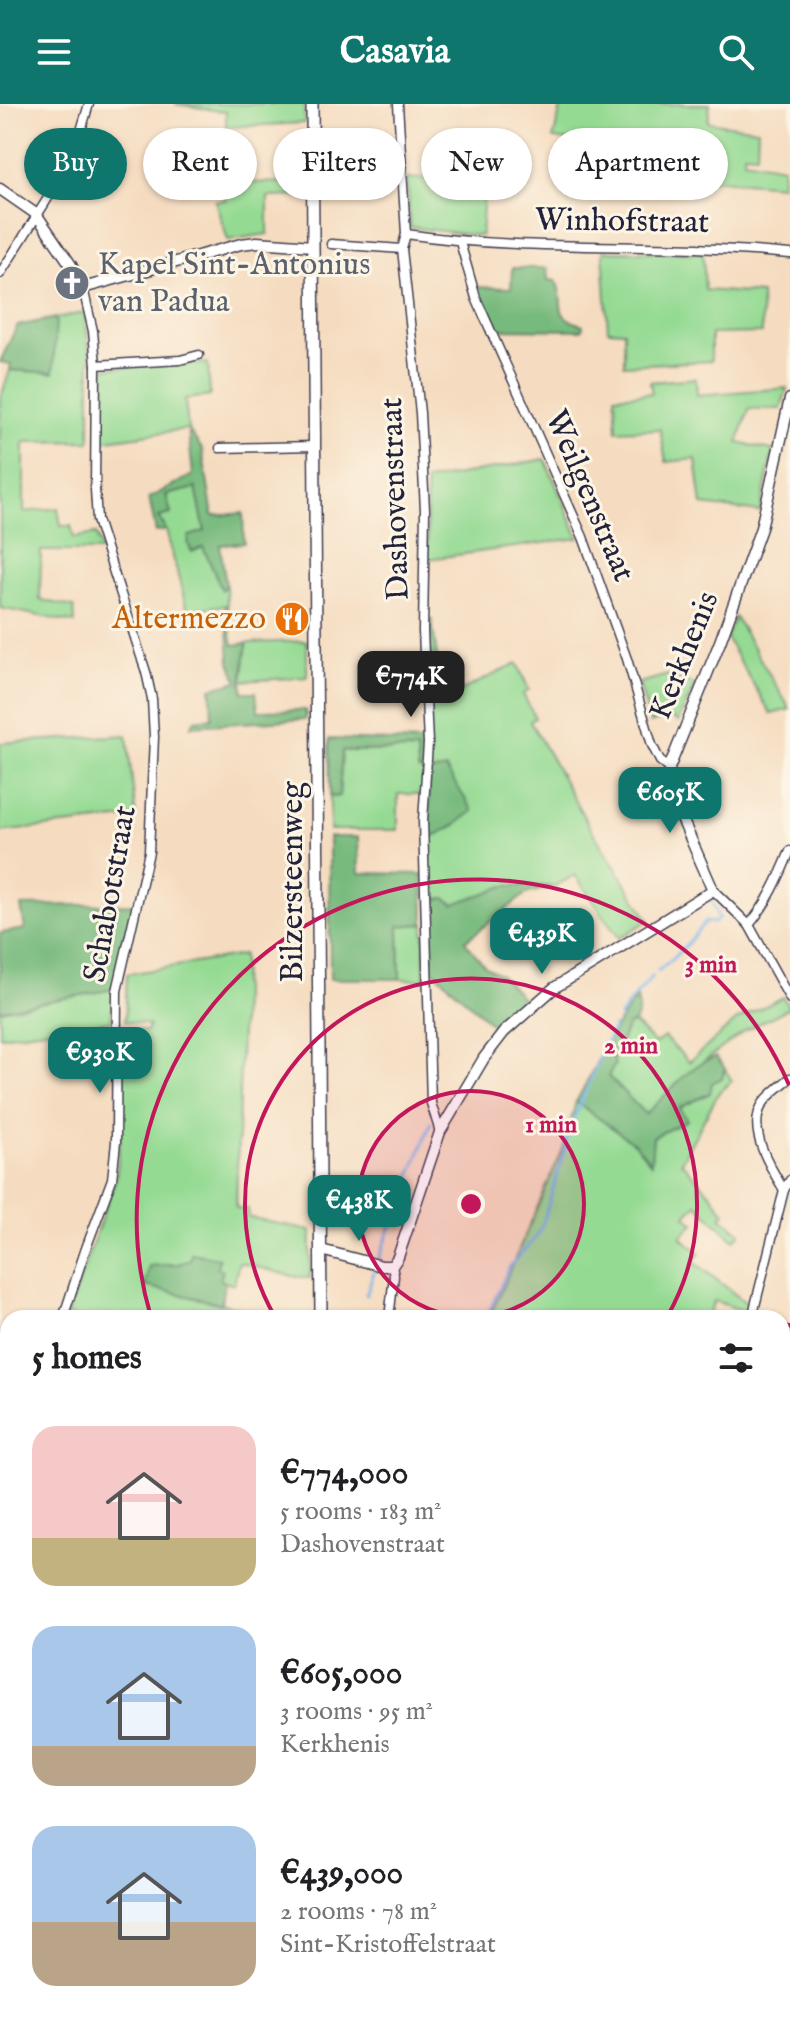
<!DOCTYPE html>
<html lang="en">
<head>
<meta charset="utf-8">
<style>
  :root { --surface:#fff; --page:#f6f6f6; --text:#202124; --muted:#757577; --accent:#0f766e }
  body { margin:0; font-family:"IM FELL English",serif; background:var(--page); color:var(--text); height:100vh; display:flex; flex-direction:column; font-size:30px; white-space:nowrap }
  * { box-sizing:border-box; margin:0 }
  p { font-size:26px; color:var(--muted) }
  .icon { flex:none; width:44px; height:44px; fill:none; stroke:currentColor; stroke-width:2; stroke-linecap:round; stroke-linejoin:round }
  .map { position:relative; flex:1; overflow:hidden }
  .drawer { position:absolute; left:0px; top:1206px; width:790px; height:712px; display:flex; flex-direction:column; background:var(--surface); border-radius:24px 24px 0 0; box-shadow:0 2px 6px #0004 }
  .drawer>* { flex:none }
  .guide { position:absolute; left:24px; top:24px; width:742px; height:72px; display:flex; gap:16px }
  .price { position:absolute; translate:-50% -68px; padding:0 18px; border-radius:16px; background:var(--accent); color:#fff; font-size:26px; line-height:52px; filter:drop-shadow(0 2px 4px #0008) }
  .price::after { content:''; position:absolute; left:50%; top:48px; width:24px; height:18px; margin-left:-12px; background:inherit; clip-path:polygon(0 0,100% 0,50% 100%) }
  .price.selected { background:#222; color:#fff }
  ul { padding:0; list-style:none }
  li { display:flex; align-items:center; gap:24px; height:200px; padding:0 32px }
  li span { display:grid; place-items:center; flex:none; width:224px; height:160px; border-radius:24px; color:#555 }
  li>.icon { margin-inline-start:auto }
  span .icon { width:96px; height:96px; fill:#fffc; stroke-width:1 }
  li b { font-size:34px }
  h2 { display:flex; justify-content:space-between; align-items:center; height:96px; padding:0 32px; font-size:34px }
  .pill { padding:0 28px; border-radius:36px; background:var(--surface); box-shadow:0 2px 6px #0004; font-size:28px; line-height:72px }
  .pill.selected { background:var(--accent); color:#fff }
  header { display:flex; justify-content:space-between; align-items:center; height:104px; padding:0 32px; background:var(--accent); color:#fff; font-size:36px; font-weight:700 }
  .map>svg:first-child { display:block }
  .green { fill:#94da93; stroke:#5b7e67; stroke-width:2 }
  .forest { fill:#77ba7d; stroke:#4c6e5c; stroke-width:2 }
  .lines { fill:none; stroke-linecap:round; stroke-linejoin:round }
  .stream { stroke:#79b2e9; stroke-width:3 }
  .minor-casing { stroke:#423e4f; stroke-width:11 }
  .tertiary-casing { stroke:#423e4f; stroke-width:13 }
  .secondary-casing { stroke:#423e4f; stroke-width:14 }
  .minor { stroke:#fff; stroke-width:8 }
  .tertiary { stroke:#fff; stroke-width:10 }
  .secondary { stroke:#fff; stroke-width:11 }
  .ring { fill:none; stroke:#c2185b; stroke-width:4 }
  .labels { text-anchor:middle; dominant-baseline:central; stroke-width:6; stroke-linejoin:round; paint-order:stroke }
  .street-label { font-size:32px; fill:#22223b; stroke:#fcf5e5 }
  .worship-label { font-size:32px; fill:#5b616d; stroke:#fcf5e5; text-anchor:start }
  .food-label { font-size:32px; fill:#c56008; stroke:#fcf5e5; text-anchor:end }
  .centre { fill:#c2185b; stroke:#fcf5e5; stroke-width:4 }
  .ring-label { font-size:24px; text-anchor:middle; font-weight:bold; fill:#c2185b; stroke:#fcf5e5; stroke-width:6; stroke-linejoin:round; paint-order:stroke }
</style>
</head>
<body>
<header><svg class="icon" aria-label="menu" viewBox="0 0 24 24"><path d="M4 6h16M4 12h16M4 18h16"/></svg>Casavia<svg class="icon" aria-label="search" viewBox="0 0 24 24"><circle cx="10" cy="10" r="6"/><path d="M15 15l6 6"/></svg></header>
<div class="map">
<svg width="790" height="1918" viewBox="0 0 790 1918">
  <rect width="100%" height="100%" fill="#fcf5e5"/>
  <filter id="ink" filterUnits="userSpaceOnUse"><feTurbulence type="fractalNoise" baseFrequency=".0125" numOctaves="2"/><feDisplacementMap in="SourceGraphic" scale="16" xChannelSelector="R" yChannelSelector="G"/><feConvolveMatrix kernelMatrix="1 2 1 2 8 2 1 2 1" color-interpolation-filters="sRGB"/></filter>
  <filter id="wash" filterUnits="userSpaceOnUse"><feTurbulence type="fractalNoise" baseFrequency=".006" numOctaves="4" result="noise"/><feDisplacementMap in="SourceGraphic" scale="32" xChannelSelector="R" yChannelSelector="G"/><feGaussianBlur stdDeviation="1.8" result="paint"/><feColorMatrix in="noise" values="0 0 0 0 0 0 0 0 0 0 0 0 0 0 0 0 0 1.4 0 .05"/><feComposite in="paint" operator="in"/></filter>
  <g filter="url(#wash)">
    <rect width="100%" height="100%" fill="#f5dcc0"/>
    <g class="green">
      <polygon points="175,0 304,0 304,19 226,23 226,8"/>
      <polygon points="562,0 710,0 708,18 758,25 757,50 744,49 744,56 783,63 781,81 683,73 684,50 553,35"/>
      <polygon points="485,73 481,132 410,123 407,75"/>
      <polygon points="304,78 305,92 268,93 268,130 228,136 215,97 225,96 225,79"/>
      <polygon points="603,147 703,149 705,186 761,190 762,229 711,230 711,257 624,261 624,227 608,226"/>
      <polygon points="84,209 90,249 90,337 24,338 24,408 58,404 61,422 71,422 74,434 96,430 102,447 41,447 40,496 74,503 75,519 0,504 0,296 10,266 52,269 56,214"/>
      <polygon points="208,259 210,292 185,295 188,325 99,337 100,269 104,264"/>
      <polygon points="696,274 697,291 787,284 781,305 749,305 738,339 773,346 760,408 702,401 696,355 666,358 660,325 617,327 615,292 652,289 650,278"/>
      <polygon points="545,355 579,434 428,455 426,377"/>
      <polygon points="196,383 205,428 203,443 222,485 226,482 229,535 225,501 187,506 166,426 159,412 166,391"/>
      <polygon points="735,513 790,605 771,610 726,534"/>
      <polygon points="307,537 307,573 242,577 247,539"/>
      <polygon points="517,559 529,586 523,590 535,614 530,617 589,722 649,816 619,834 575,771 555,782 505,782 454,801 445,794 430,796 429,735 455,721 428,668 428,603"/>
      <polygon points="668,571 695,581 678,618 671,613 650,619 639,579"/>
      <polygon points="127,631 136,713 0,728 0,639"/>
      <polygon points="417,646 418,666 423,667 423,690 398,690 398,726 330,726 330,693 339,692 342,647"/>
      <polygon points="424,820 424,876 400,875 399,821"/>
      <polygon points="243,851 236,1104 248,1105 248,1113 311,1127 310,1174 291,1172 239,1158 234,1180 220,1177 216,1165 190,1156 178,1160 168,1160 161,1163 146,1182 284,1214 80,1214 67,1211 116,1074 120,1037 118,925 147,927 149,921 125,917 127,870"/>
      <polygon points="114,885 111,917 0,932 0,906"/>
      <polygon points="783,893 789,904 746,926 691,967 645,1011 608,972 615,960 613,956 628,921 634,919 655,940 664,933 689,958 737,916"/>
      <polygon points="725,965 732,977 719,988 681,1058 711,1090 725,1109 721,1113 741,1129 734,1136 697,1100 686,1112 694,1119 681,1133 700,1149 693,1157 750,1202 748,1208 714,1197 707,1214 489,1214 563,1045 576,998 635,1040 650,1058 653,1033 687,1016 679,1004 710,989 711,977 722,974"/>
    </g>
    <g class="forest">
      <path d="M 512,164 L 547,164 L 548,176 L 556,177 C 568,200 549,211 583,221 L 582,226 L 495,225 L 477,183 L 511,184 Z"/>
      <polygon points="56,214 53,269 10,266 11,260 0,258 17,222"/>
      <polygon points="188,325 202,345 213,412 243,409 244,439 220,441 226,482 222,486 203,443 192,448 188,440 189,432 205,427 196,384 166,391 171,410 159,413 166,426 156,428 149,394 193,371"/>
      <polygon points="227,509 233,541 247,539 242,577 243,588 256,588 258,607 306,606 306,615 191,622 195,616 212,614 211,584 238,577 230,558"/>
      <polygon points="432,516 443,596 428,603 425,517"/>
      <polygon points="329,635 422,638 423,667 418,666 417,646 342,647 339,692 330,693"/>
      <polygon points="446,665 473,707 455,721 429,735 428,668"/>
      <polygon points="329,733 358,733 359,769 423,770 424,820 399,822 400,875 330,875"/>
      <polygon points="505,782 555,782 526,790 465,837 485,862 501,871 524,896 498,926 432,865 430,796 445,794 454,800"/>
      <polygon points="135,800 114,885 0,906 0,829 25,825 21,802"/>
      <path d="M 637,894 L 639,906 L 634,919 L 628,921 L 613,956 L 615,960 L 608,972 L 645,1010 C 666,994 689,959 716,953 L 725,965 L 722,974 L 712,979 L 710,989 L 679,1004 L 687,1016 L 653,1033 L 651,1059 L 635,1040 L 576,998 C 596,963 611,923 637,894 Z"/>
      <polygon points="191,1149 219,1154 217,1164 223,1166 220,1176 225,1178 221,1200 145,1182 149,1162 178,1160 190,1156"/>
    </g>
    <g class="lines">
      <g class="stream">
        <polyline points="658,867 683,845 705,818 714,819 719,814 712,798"/>
        <polyline points="620,913 628,900 653,872"/>
        <polyline points="408,1078 431,1019"/>
        <polyline points="379,1155 391,1122"/>
        <polyline points="366,1191 375,1165"/>
        <polyline points="363,1214 363,1209"/>
        <polyline points="486,1214 510,1162 537,1132 543,1118 565,1046 568,1028 614,922"/>
      </g>
    </g>
  </g>
  <g filter="url(#ink)">
    <g class="lines">
      <defs>
        <g id="minor">
          <polyline points="398,0 406,130 402,145 420,309 425,406 423,527 428,639 423,717 431,999 440,1028"/>
          <path d="M 406,130 C 533,149 662,137 790,150"/>
          <polyline points="460,138 476,194 583,433 627,555 652,641 660,657 669,664"/>
          <polyline points="331,140 402,145"/>
          <polyline points="0,170 65,67 77,40 89,0"/>
          <polyline points="96,261 180,256 199,251"/>
          <polyline points="220,344 315,342"/>
          <polyline points="713,786 749,821 790,895"/>
          <path d="M 749,821 C 768,799 779,774 790,747"/>
          <path d="M 784,1086 C 771,1065 747,1027 762,1001 C 768,991 781,982 790,974"/>
          <polyline points="63,1214 85,1147 112,1075 116,1038 117,887 149,748 154,633 152,595 146,568 97,416 95,385 96,261 93,227 83,184"/>
          <polyline points="389,1214 394,1172 392,1162"/>
          <polyline points="752,1214 784,1086 790,1076"/>
          <polyline points="782,1602 790,1603"/>
          <polyline points="782,1886 790,1883"/>
          <polyline points="730,1918 740,1910"/>
        </g>
        <g id="tertiary">
          <polyline points="0,85 36,110 71,161 83,184 241,140 257,138 313,142"/>
          <polyline points="321,1146 382,1162 392,1162 398,1153 440,1028 484,954 504,928 554,884 713,786 673,694 669,664 720,538 761,424 790,295"/>
        </g>
        <g id="secondary">
          <polyline points="312,0 321,1214"/>
          <polyline points="782,1795 790,1791"/>
          <polyline points="0,1848 8,1852"/>
          <polyline points="127,1910 143,1918"/>
          <polyline points="274,1918 275,1910"/>
          <polyline points="615,1918 626,1910"/>
        </g>
      </defs>
      <use href="#minor" class="minor-casing"/>
      <use href="#tertiary" class="tertiary-casing"/>
      <use href="#secondary" class="secondary-casing"/>
      <use href="#minor" class="minor"/>
      <use href="#tertiary" class="tertiary"/>
      <use href="#secondary" class="secondary"/>
    </g>
  </g>
  <circle cx="471" cy="1100" r="113" fill="#c2185b" fill-opacity=".12"/>
  <g class="ring">
    <circle cx="471" cy="1100" r="113"/>
    <path d="M275 1213A226 226 0 1 1 667 1213"/>
    <path d="M789 1219A340 340 0 0 1 783 1236M151 1213A340 340 0 0 1 789 981"/>
  </g>
  <defs>
    <symbol id="church-disc" viewBox="-11 -11 22 22"><circle r="9.5" fill="#6b7280" stroke="#fcf5e5"/><path d="M-1.2-6h2.4v3.5h3.3v2.4h-3.3V6h-2.4V-.1h-3.3v-2.4h3.3Z" fill="#fff"/></symbol>
    <symbol id="restaurant-disc" viewBox="-11 -11 22 22"><circle r="9.5" fill="#e8710a" stroke="#fcf5e5"/><path d="M-5-6h1v4h1v-4h1v4h1v-4h1v5L-1.5 .5V6h-2V.5L-5-1ZM5-6V6H3V1.5H1.5Q1.5-4 5-6Z" fill="#fff"/></symbol>
  </defs>
  <g fill-rule="evenodd">
    <use href="#church-disc" x="52" y="159" width="40" height="40"/>
    <use href="#restaurant-disc" x="272" y="495" width="40" height="40"/>
  </g>
  <g class="labels">
    <g class="street-label">
      <text transform="translate(622 118) rotate(1)">Winhofstraat</text>
      <text transform="translate(589 392) rotate(67)">Weilgenstraat</text>
      <text transform="translate(396 395) rotate(-92)">Dashovenstraat</text>
      <text transform="translate(685 552) rotate(-68)">Kerkhenis</text>
      <text transform="translate(293 778) rotate(-90)">Bilzersteenweg</text>
      <text transform="translate(111 790) rotate(-80)">Schabotstraat</text>
    </g>
    <g class="worship-label">
      <text x="98" y="161">Kapel Sint-Antonius<tspan x="98" dy="37">van Padua</tspan></text>
    </g>
    <g class="food-label">
      <text x="266" y="515">Altermezzo</text>
    </g>
  </g>
  <circle cx="471" cy="1100" r="12" class="centre"/>
  <g class="ring-label">
    <text x="711" y="868">3 min</text>
    <text x="631" y="949">2 min</text>
    <text x="551" y="1028">1 min</text>
  </g>
</svg>
<b class="price selected" style="left:411px;top:615px">€774K</b>
<b class="price" style="left:670px;top:731px">€605K</b>
<b class="price" style="left:542px;top:872px">€439K</b>
<b class="price" style="left:100px;top:991px">€930K</b>
<b class="price" style="left:359px;top:1139px">€438K</b>
<div class="guide">
<a class="pill selected">Buy</a>
<a class="pill">Rent</a>
<a class="pill">Filters</a>
<a class="pill">New</a>
<a class="pill">Apartment</a>
</div>
<section class="drawer">
<h2>5 homes<svg class="icon" aria-label="filters" viewBox="0 0 24 24"><path d="M4 7h16M4 17h16"/><circle cx="9" cy="7" r="2"/><circle cx="15" cy="17" r="2"/></svg></h2>
<ul>
<li><span style="background:linear-gradient(#f6c9c9 70%,#c2b280 0)"><svg class="icon" aria-label="home" viewBox="0 0 24 24"><path d="M3 11l9-7 9 7M6 9v11h12V9"/></svg></span><div><b>€774,000</b><p>5 rooms · 183 m²</p><p>Dashovenstraat</p></div></li>
<li><span style="background:linear-gradient(#a9c7e8 75%,#b9a48a 0)"><svg class="icon" aria-label="home" viewBox="0 0 24 24"><path d="M3 11l9-7 9 7M6 9v11h12V9"/></svg></span><div><b>€605,000</b><p>3 rooms · 95 m²</p><p>Kerkhenis</p></div></li>
<li><span style="background:linear-gradient(#a9c7e8 60%,#b9a48a 0)"><svg class="icon" aria-label="home" viewBox="0 0 24 24"><path d="M3 11l9-7 9 7M6 9v11h12V9"/></svg></span><div><b>€439,000</b><p>2 rooms · 78 m²</p><p>Sint-Kristoffelstraat</p></div></li>
</ul>
</section>
</div>
</body>
</html>
